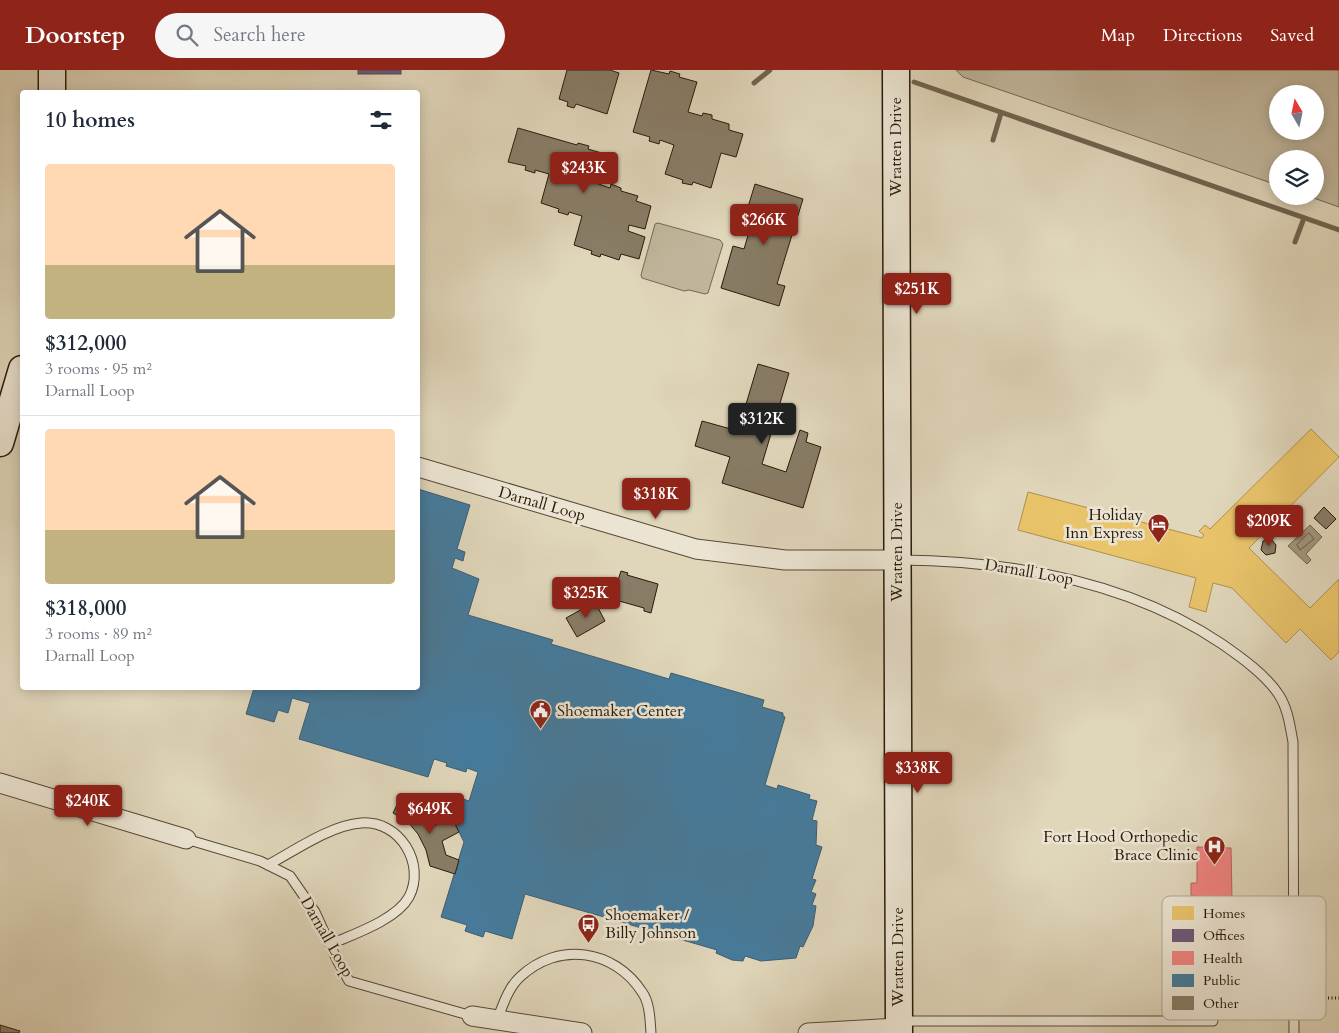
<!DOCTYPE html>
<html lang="en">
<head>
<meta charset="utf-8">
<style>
  :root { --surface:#fff; --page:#f6f6f7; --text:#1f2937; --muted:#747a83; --line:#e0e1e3; --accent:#8f2418 }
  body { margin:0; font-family:Cardo,serif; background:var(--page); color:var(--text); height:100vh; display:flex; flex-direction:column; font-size:19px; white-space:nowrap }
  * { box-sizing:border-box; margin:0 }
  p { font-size:16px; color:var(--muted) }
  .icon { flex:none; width:28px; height:28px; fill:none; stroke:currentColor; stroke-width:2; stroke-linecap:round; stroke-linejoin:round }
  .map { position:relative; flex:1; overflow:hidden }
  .drawer { position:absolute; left:20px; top:20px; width:400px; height:600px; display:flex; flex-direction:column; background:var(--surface); border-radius:5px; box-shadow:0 2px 12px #0003 }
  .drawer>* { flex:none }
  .needle { width:32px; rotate:351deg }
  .fabs { position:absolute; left:1269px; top:15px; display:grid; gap:10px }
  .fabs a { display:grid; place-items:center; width:55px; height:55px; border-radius:50%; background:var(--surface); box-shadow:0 2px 12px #0003; font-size:25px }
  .price { position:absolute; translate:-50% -42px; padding:0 11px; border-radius:5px; background:var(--accent); color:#fff; font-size:16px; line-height:32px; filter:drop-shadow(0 1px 2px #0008) }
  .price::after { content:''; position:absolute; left:50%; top:30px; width:15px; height:11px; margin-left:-8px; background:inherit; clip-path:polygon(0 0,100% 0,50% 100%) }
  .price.active { background:#222; color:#fff }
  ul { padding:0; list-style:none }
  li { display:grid; align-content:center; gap:10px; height:265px; padding:0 25px }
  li+li { border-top:1px solid var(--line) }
  li span { display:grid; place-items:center; height:155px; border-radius:5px; color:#555 }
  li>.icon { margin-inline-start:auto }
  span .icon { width:90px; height:90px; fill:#fffc; stroke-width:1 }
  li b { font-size:21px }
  h2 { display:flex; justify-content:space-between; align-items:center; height:60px; padding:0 25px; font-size:21px }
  header { display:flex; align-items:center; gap:30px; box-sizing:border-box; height:70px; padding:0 25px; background:var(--accent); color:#fff }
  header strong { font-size:24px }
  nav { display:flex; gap:28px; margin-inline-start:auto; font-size:18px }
  .search { width:350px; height:45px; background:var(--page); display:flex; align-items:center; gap:12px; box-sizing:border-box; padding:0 18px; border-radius:28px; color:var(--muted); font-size:19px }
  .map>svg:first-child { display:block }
  .green { fill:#c1b69c; stroke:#756853; fill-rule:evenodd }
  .water { fill:#a2967e; stroke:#726450 }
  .homes { fill:#e9c46a; stroke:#af914d }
  .offices { fill:#6d597a; stroke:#594658 }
  .health { fill:#f28482; stroke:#b6645e }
  .public { fill:#457b9d; stroke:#3d5e71 }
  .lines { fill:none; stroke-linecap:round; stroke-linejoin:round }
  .shore { stroke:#665844; stroke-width:1 }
  .stream { stroke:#726450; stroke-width:5 }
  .building { fill:#887c66; stroke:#291a0a }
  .lane-casing { stroke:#574936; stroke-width:11 }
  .street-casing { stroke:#574936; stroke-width:21 }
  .secondary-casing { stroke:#291a0a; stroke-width:29 }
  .path { stroke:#291a0a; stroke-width:3; stroke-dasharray:1 2.5; stroke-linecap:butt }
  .lane { stroke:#ebe4d2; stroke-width:9 }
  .street { stroke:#ebe4d2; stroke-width:19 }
  .secondary { stroke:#ebe4d2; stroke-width:26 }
  .labels { text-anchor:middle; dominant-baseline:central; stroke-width:5; stroke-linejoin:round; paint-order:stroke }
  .street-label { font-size:16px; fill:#291a0a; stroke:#ebe4d2 }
  .poi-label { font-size:16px; fill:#291a0a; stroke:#ebe4d2; text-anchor:end }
  .key { fill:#ebe4d2; stroke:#b1a796; stroke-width:1 }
  .key-label { font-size:14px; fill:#291a0a }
</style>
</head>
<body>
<header>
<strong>Doorstep</strong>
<div class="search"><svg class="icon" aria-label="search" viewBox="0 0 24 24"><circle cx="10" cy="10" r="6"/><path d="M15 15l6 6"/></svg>Search here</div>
<nav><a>Map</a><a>Directions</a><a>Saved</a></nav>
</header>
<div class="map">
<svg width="1339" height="963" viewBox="0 0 1339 963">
  <rect width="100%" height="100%" fill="#e0d6ba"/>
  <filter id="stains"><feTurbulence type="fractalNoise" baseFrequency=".004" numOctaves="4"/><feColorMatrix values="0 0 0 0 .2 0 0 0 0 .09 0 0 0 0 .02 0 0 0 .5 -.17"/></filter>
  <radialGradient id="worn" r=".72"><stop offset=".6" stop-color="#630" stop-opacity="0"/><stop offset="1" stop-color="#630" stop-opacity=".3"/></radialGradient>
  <g class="green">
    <path d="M 956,0 L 1339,0 L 1339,137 L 1308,126 L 1315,126 L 1315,89 L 1278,89 L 1277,115 L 963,7 ZM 1278,24 L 1315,24 L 1315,61 L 1278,61 Z"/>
    <polygon points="658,153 720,170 723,174 708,223 705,224 689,220 684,221 642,208 641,205 655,154"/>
  </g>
  <polygon class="water" points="1310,455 1322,467 1306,484 1311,490 1307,494 1288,476"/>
  <polygon class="homes" points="1311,359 1339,387 1249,478 1310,538 1339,509 1339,582 1331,590 1300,559 1286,573 1232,518 1213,513 1206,542 1189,537 1196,508 1018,460 1028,422 1202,468 1204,465 1199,461 1205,455 1210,459"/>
  <rect class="offices" x="358" y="0" width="43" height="4"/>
  <polygon class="health" points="1197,777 1231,778 1232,828 1197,828 1197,826 1191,826 1191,813 1197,813"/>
  <polygon class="public" points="418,419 470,435 457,479 465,482 463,491 455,488 452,498 479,509 468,545 553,570 551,574 669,609 671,603 764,630 762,637 783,643 783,646 785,647 765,715 777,719 778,715 810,725 809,729 817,731 812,750 817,751 816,775 822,777 812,809 816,810 811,822 816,824 812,835 816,836 813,856 803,877 800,876 796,888 761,891 745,886 743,891 732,890 716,883 717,880 525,824 512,869 485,861 483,867 465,861 467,855 441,847 464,772 452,748 463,742 456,739 460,728 469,731 478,702 467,698 466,702 446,696 447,693 434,689 428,707 299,669 310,633 292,628 288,643 278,640 274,652 246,644 254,618 418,618"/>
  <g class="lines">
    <polygon class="shore" points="1309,463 1314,469 1300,480 1297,475"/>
    <g class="stream">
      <polyline points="914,12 1339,160"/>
      <polyline points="754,13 770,0"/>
      <polyline points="993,70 1001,43"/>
      <polyline points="1295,172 1304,148"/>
    </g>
  </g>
  <g class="building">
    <polygon points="567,0 610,0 619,3 607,44 576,34 574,38 567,36 568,32 559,29"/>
    <polygon points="651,0 669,4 670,1 680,4 679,7 697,12 688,42 702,46 703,43 712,45 712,49 729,54 729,60 743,64 736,87 721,83 711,118 693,112 692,115 682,113 683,110 665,104 674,75 660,70 659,74 649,71 650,67 633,62"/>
    <polygon points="518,58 577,75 578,73 589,76 588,79 605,84 596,113 610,118 611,114 621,118 621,121 638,126 636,131 651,136 645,159 629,155 628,161 645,167 639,189 621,184 619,190 601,184 600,187 591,184 592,181 574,175 582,146 569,142 568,145 558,142 559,139 541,133 549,104 535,100 535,103 525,100 526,96 508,92"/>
    <polygon points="755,114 803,129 777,214 785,216 779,236 721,218 733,176 744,179 752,152 744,150"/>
    <polygon points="758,294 789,303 762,394 786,402 800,360 808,363 806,372 821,377 803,438 722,413 730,387 695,376 702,351 738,361"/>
    <polygon points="1324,437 1336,449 1326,459 1314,448"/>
    <polygon points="1271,469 1276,475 1275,483 1266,485 1261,480 1263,471"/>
    <polygon points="621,501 628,503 627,505 658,514 651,543 644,541 644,538 612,529"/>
    <polygon points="595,532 605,551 577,567 566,548"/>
    <polygon points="401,727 426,745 434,756 452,748 459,762 442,771 446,785 459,790 455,804 430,796 426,780 418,764 408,752 393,743"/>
    <polygon points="0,955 20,961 19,963 0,963"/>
  </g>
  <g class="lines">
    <defs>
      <g id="lane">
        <path d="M 900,490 C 1013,491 1128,511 1222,574 C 1242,588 1266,605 1279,625 C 1288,639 1290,656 1293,672 L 1294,963"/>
        <polyline points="186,769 260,791 290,806 315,842 337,890 349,911 472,946"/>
        <path d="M 268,795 C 294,781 331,755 361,753 C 400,750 426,794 409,827 C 396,850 354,864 331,874"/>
        <path d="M 497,950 C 503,935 508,918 520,907 C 558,871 614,879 642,922 C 650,933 650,950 651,963"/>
        <polyline points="903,955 912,951 1213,951"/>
      </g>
      <g id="street">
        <polyline points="418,397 696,479 785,490 897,490"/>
        <polyline points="0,713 186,769"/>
        <polyline points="472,946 582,963"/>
        <polyline points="808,963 898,958"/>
      </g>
      <g id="secondary">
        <polyline points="896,0 899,963"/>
        <polyline points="52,22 52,0"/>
        <polyline points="0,373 22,299"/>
      </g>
    </defs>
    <use href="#lane" class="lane-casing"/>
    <use href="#street" class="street-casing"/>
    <use href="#secondary" class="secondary-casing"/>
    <polyline class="path" points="1307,928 1339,928"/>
    <use href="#lane" class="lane"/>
    <use href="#street" class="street"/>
    <use href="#secondary" class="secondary"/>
  </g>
  <defs>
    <symbol id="hotel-pin" viewBox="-11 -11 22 30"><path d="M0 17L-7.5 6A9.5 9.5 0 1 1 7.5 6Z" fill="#8f2418" stroke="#ebe4d2"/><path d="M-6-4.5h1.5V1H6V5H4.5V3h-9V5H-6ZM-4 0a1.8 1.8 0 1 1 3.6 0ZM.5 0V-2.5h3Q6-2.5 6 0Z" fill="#fff"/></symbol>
    <symbol id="civic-pin" viewBox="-11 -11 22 30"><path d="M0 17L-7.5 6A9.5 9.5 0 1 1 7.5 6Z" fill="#8f2418" stroke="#ebe4d2"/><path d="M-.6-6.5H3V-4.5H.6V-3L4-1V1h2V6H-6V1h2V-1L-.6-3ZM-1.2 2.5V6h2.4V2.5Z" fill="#fff"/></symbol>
    <symbol id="hospital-pin" viewBox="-11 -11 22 30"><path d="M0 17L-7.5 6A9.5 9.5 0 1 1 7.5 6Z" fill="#8f2418" stroke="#ebe4d2"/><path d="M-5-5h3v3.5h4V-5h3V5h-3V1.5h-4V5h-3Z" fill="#fff"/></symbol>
    <symbol id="bus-pin" viewBox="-11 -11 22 30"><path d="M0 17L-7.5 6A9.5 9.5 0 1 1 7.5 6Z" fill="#8f2418" stroke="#ebe4d2"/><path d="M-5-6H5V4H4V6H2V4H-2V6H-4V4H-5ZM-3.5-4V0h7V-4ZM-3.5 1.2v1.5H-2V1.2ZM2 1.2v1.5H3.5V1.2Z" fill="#fff"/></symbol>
  </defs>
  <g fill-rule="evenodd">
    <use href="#hotel-pin" x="1146" y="442" width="25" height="34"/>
    <use href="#civic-pin" x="528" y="628" width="25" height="34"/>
    <use href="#hospital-pin" x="1202" y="764" width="25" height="34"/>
    <use href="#bus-pin" x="576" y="842" width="25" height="34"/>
  </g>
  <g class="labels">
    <g class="street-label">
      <text transform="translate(896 77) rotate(-90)">Wratten Drive</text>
      <text transform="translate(542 434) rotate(16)">Darnall Loop</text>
      <text transform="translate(897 482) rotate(-90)">Wratten Drive</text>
      <text transform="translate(1029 502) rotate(10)">Darnall Loop</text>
      <text transform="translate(327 867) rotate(60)">Darnall Loop</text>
      <text transform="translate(898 887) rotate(-90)">Wratten Drive</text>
    </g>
    <g class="poi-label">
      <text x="1143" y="445">Holiday<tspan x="1143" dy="18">Inn Express</tspan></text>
      <text x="557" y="641" text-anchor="start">Shoemaker Center</text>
      <text x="1198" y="767">Fort Hood Orthopedic<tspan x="1198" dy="18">Brace Clinic</tspan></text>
      <text x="605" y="845" text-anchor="start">Shoemaker /<tspan x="605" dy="18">Billy Johnson</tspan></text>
    </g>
  </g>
  <rect x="1162" y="826" width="164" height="124" rx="8" class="key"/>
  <rect x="1172" y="836" width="22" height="14" fill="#e9c46a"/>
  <rect x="1172" y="859" width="22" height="13" fill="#6d597a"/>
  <rect x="1172" y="881" width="22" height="14" fill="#f28482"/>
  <rect x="1172" y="904" width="22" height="13" fill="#457b9d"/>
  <rect x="1172" y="926" width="22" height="14" fill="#887c66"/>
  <g class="key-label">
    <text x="1203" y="848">Homes</text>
    <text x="1203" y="870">Offices</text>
    <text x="1203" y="893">Health</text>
    <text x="1203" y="915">Public</text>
    <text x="1203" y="938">Other</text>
  </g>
  <rect width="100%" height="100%" filter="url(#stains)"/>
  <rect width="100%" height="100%" fill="url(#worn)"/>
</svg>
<div class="fabs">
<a><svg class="needle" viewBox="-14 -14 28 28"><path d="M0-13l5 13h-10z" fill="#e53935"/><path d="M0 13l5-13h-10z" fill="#747a83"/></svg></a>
<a><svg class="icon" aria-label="layers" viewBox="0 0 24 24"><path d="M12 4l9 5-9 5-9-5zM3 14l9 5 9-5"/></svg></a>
</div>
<b class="price" style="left:584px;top:124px">$243K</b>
<b class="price" style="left:764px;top:176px">$266K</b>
<b class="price" style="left:917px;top:245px">$251K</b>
<b class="price active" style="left:762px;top:375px">$312K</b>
<b class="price" style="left:656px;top:450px">$318K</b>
<b class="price" style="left:1269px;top:477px">$209K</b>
<b class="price" style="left:586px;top:549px">$325K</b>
<b class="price" style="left:918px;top:724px">$338K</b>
<b class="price" style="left:88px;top:757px">$240K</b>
<b class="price" style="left:430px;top:765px">$649K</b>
<section class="drawer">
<h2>10 homes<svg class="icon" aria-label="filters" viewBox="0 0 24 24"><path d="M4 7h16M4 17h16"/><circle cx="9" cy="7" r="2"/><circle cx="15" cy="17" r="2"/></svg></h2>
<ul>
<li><span style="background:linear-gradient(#ffd9b3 65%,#c2b280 0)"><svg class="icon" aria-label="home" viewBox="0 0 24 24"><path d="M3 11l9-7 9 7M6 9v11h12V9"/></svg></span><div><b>$312,000</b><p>3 rooms · 95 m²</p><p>Darnall Loop</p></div></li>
<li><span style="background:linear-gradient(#ffd9b3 65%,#c2b280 0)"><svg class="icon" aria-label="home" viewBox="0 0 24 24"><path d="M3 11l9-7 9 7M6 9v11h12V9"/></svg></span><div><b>$318,000</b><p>3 rooms · 89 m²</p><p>Darnall Loop</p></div></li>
</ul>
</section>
</div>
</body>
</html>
